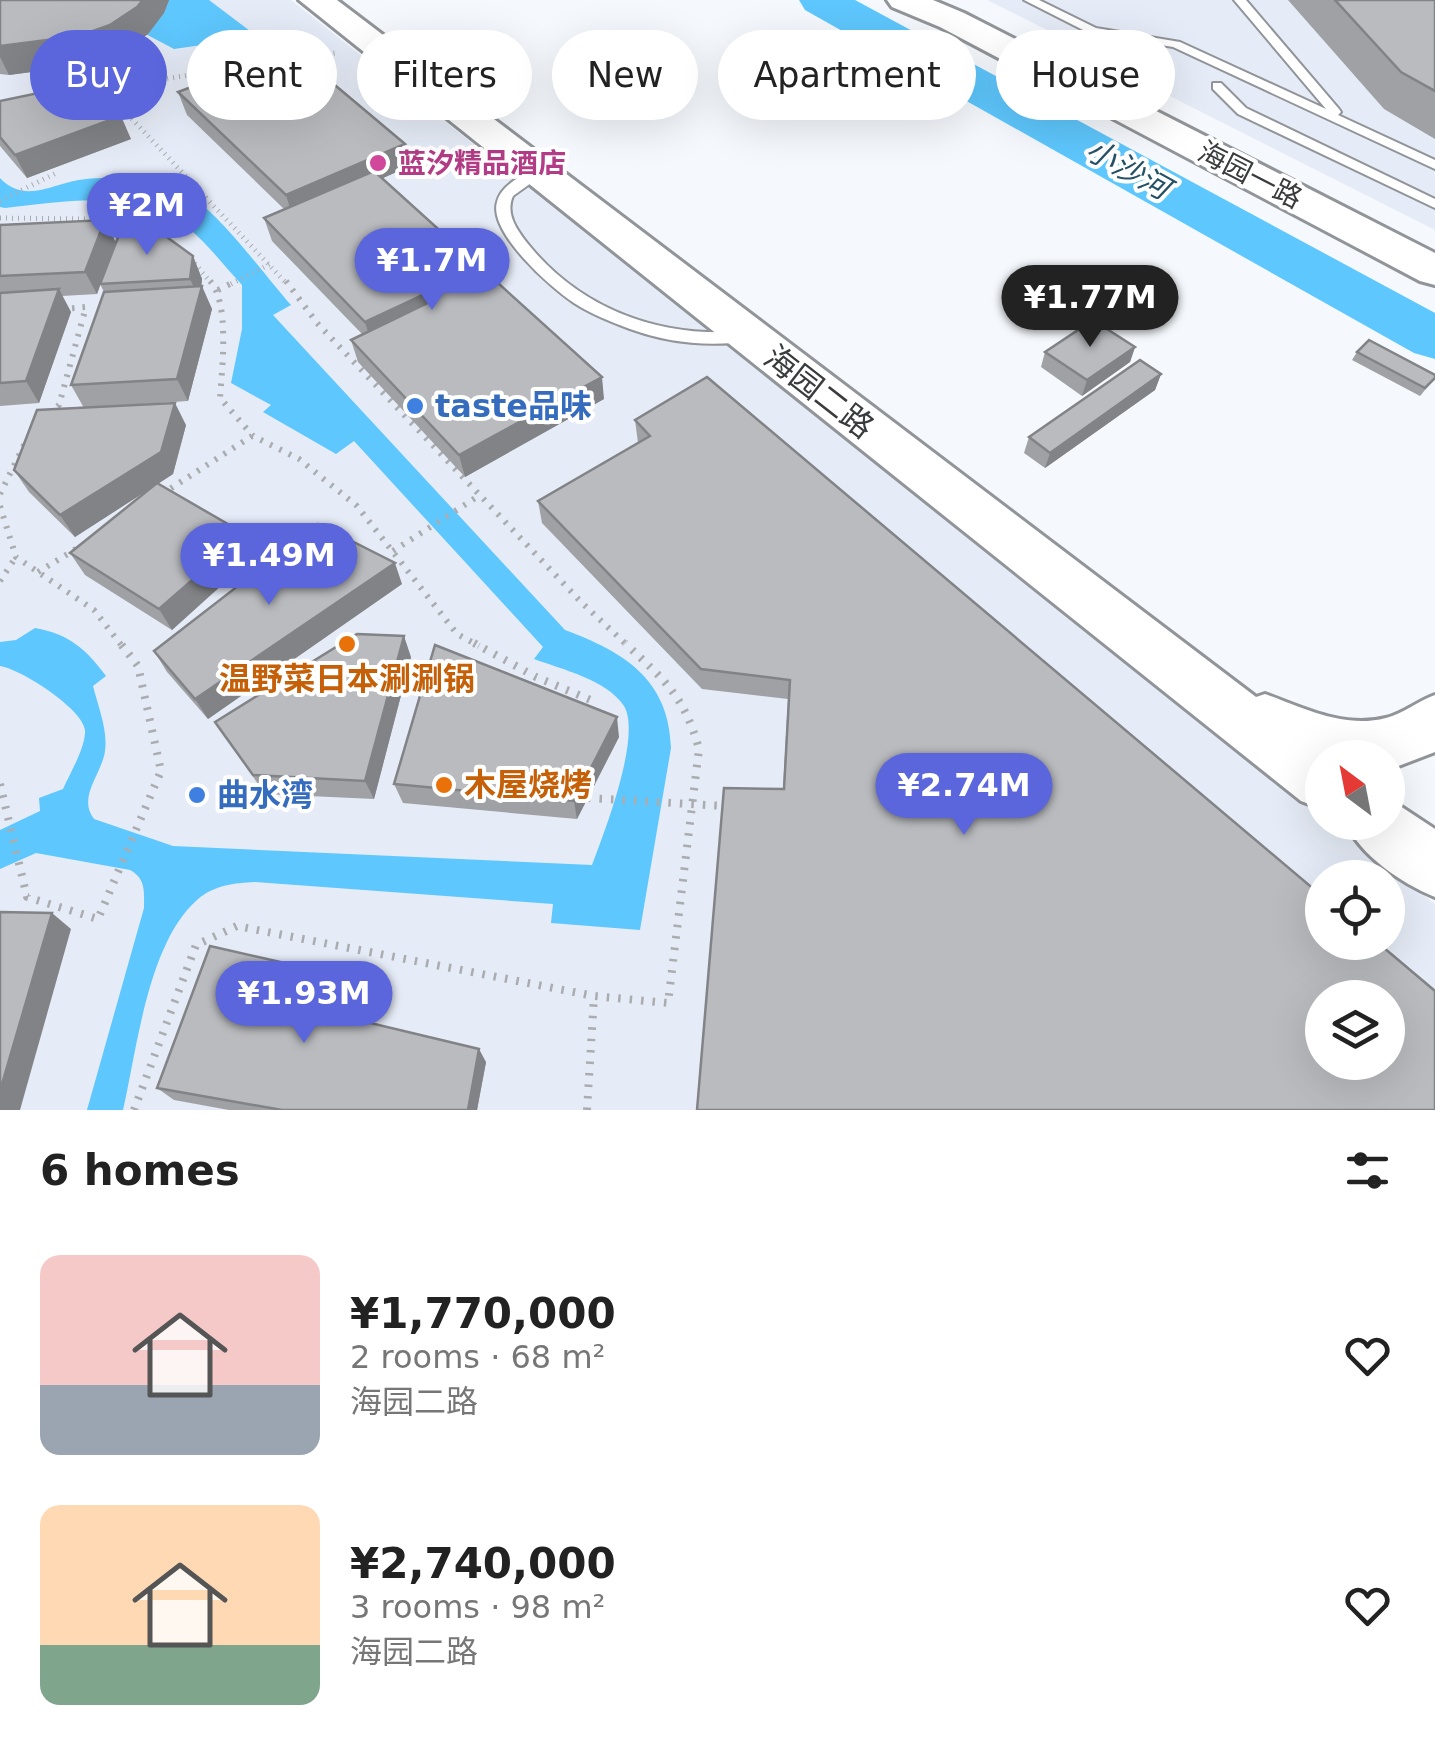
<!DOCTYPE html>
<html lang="en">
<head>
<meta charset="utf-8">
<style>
  :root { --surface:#fff; --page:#f2f2f2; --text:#222; --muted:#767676; --accent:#5b65dc }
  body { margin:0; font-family:"DejaVu Sans","Noto Sans SC",sans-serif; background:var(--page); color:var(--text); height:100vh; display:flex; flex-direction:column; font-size:38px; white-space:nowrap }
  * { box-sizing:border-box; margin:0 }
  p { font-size:32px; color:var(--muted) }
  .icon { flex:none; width:55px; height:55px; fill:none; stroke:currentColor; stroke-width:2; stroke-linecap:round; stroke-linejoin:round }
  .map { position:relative; height:1110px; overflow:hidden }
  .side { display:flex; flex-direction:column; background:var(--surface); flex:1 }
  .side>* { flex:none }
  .hud { position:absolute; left:30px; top:30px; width:1375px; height:90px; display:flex; gap:20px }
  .needle { width:65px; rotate:328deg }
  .controls { position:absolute; left:1305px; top:740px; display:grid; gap:20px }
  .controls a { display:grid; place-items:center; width:100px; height:100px; border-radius:50%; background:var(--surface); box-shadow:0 10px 40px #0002; font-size:50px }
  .price { position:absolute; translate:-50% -85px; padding:0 22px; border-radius:35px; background:var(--accent); color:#fff; font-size:32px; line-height:65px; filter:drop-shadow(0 2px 5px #0008) }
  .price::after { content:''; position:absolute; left:50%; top:60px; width:30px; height:22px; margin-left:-15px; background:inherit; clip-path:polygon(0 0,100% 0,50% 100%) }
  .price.selected { background:#222; color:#fff }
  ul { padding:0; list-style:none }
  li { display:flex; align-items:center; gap:30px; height:250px; padding:0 40px }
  li span { display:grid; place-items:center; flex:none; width:280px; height:200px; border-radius:20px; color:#555 }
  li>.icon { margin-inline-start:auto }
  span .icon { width:120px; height:120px; fill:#fffc; stroke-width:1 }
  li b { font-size:42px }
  h2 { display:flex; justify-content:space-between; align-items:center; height:120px; padding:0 40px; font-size:42px }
  .tag { padding:0 35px; border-radius:45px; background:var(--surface); box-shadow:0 10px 40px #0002; font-size:35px; line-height:90px }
  .tag.selected { background:var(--accent); color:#fff }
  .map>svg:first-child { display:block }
  .built { fill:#e6ecf7; fill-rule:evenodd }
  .water { fill:#5ec7fd }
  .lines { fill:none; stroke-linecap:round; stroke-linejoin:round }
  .river { fill:#5ec7fd; fill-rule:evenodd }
  .lane-casing { stroke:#919498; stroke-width:4 }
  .secondary-casing { stroke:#919498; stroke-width:6 }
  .path-far2 { stroke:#aaacaf; stroke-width:5; stroke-dasharray:1 5; stroke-linecap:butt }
  .path-far1 { stroke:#aaacaf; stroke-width:6; stroke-dasharray:2.5 8; stroke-linecap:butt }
  .path { stroke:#aaacaf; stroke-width:8; stroke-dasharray:2.5 9; stroke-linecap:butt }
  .lane { fill:#fff; fill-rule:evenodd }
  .secondary { fill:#fff; fill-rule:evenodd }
  .path-bridge { stroke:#aaacaf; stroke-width:8; stroke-dasharray:2.5 9; stroke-linecap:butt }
  .wall { fill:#9fa1a4 }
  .shaded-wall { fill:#828386 }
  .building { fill:#b9bbbf; stroke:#828386; stroke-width:2.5; fill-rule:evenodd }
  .hotel-dot { fill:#d1479c; stroke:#fff; stroke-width:4 }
  .shop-dot { fill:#3f7fe0; stroke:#fff; stroke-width:4 }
  .food-dot { fill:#e8710a; stroke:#fff; stroke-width:4 }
  .labels { text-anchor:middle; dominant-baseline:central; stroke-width:8; stroke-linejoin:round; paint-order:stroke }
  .far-hotel-label { font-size:28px; font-weight:bold; fill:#b23c85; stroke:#fff; text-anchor:start }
  .far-street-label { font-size:28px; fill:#3a3b3d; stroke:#fff }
  .far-water-label { font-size:30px; font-style:italic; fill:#255167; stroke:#fff }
  .street-label { font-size:32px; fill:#3a3b3d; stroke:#fff }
  .shop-label { font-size:32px; font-weight:bold; fill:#366cbe; stroke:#fff; text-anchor:start }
  .food-label { font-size:32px; font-weight:bold; fill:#c56008; stroke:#fff }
</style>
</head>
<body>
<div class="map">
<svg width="1435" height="1110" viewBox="0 0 1435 1110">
  <rect width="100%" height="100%" fill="#f5f8fc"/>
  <g class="built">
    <path d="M 0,0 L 291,0 L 1322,815 L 1322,822 L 1332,823 L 1435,904 L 1435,1110 L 0,1110 ZM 1322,878 L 1388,878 L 1388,942 L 1322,942 ZM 1322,998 L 1388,998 L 1388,1062 L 1322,1062 Z"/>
    <polygon points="987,0 1435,0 1435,230 1049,35 1051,32"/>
  </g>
  <g class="water">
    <polygon points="0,0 209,0 258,37 174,49 138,30"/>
    <path d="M 0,178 C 26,206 56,181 86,179 C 116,176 158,180 185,193 C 217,209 265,276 291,305 L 273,315 L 565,630 C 624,652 669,679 671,748 L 640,930 L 551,923 L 553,904 L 255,882 C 234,883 214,885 197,900 C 148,943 137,1049 123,1110 L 87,1110 L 144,908 C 144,891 146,879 130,870 L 36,853 L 0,869 L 0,830 L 40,811 L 39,798 L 63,789 C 70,773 86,747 85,730 C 83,709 21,669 0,666 L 0,642 L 16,640 L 35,628 C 69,634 86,649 106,676 L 93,686 C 98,706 108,730 105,751 C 102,774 77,797 94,819 L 173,846 L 592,865 C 604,833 642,736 624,706 C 607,680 561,669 534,659 L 543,647 L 354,441 L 336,454 L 263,412 L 271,405 L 231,383 L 242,329 L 242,285 C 225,267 208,244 188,228 C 139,187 63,202 5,208 L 0,207 Z"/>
  </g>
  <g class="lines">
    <polygon class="river" points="799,0 855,0 1435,313 1435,359 1414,353 805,10"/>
    <defs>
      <g id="lane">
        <polygon points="1024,0 1039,0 1096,28 1180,42 1326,109 1234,0 1246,0 1339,109 1341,112 1338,115 1435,160 1435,169 1173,47 1089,33"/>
        <polygon points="1213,83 1221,83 1246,108 1435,199 1435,208 1238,114 1213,89"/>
        <path d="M 538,169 L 545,173 L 513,196 C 505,214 517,230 528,244 C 582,311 663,339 747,331 L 752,332 L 755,336 L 752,340 C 713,348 668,343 630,329 C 611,322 591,314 574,303 C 551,288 488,232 497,202 C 501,185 523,174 538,169 Z"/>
      </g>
      <g id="secondary">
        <path d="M 299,0 L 337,0 L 1256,697 L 1265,694 C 1303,708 1344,729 1386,718 C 1403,714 1418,701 1435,695 L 1435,752 L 1388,770 L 1388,758 L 1322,758 L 1322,809 L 1301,801 Z"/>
        <polygon points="887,0 933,0 964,13 1435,253 1435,285 1420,281 940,27 892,7"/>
        <path d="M 1388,798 L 1435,829 L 1435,897 C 1401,883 1361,856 1345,822 L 1388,822 Z"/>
      </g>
    </defs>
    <use href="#lane" class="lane-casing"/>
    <use href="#secondary" class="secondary-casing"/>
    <g class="path-far2">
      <polyline points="298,59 335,53"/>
      <polyline points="103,88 287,284"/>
      <polyline points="90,90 251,66"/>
      <polyline points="0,201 58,172"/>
      <polyline points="0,218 87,219 143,228"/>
      <polyline points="191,259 212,284"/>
      <polyline points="231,284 272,263"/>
    </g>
    <g class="path-far1">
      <path d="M 210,281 C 230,303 222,368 220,398 L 253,436 L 299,459 L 357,506 L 457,634 L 479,646"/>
      <polyline points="286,281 317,323 581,602 628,646"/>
      <polyline points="218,290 236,281"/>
      <polyline points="49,413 59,405 86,307 63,309"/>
      <polyline points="0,494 26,441"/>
      <polyline points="162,494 252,436"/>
      <polyline points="0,506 16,557 94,610 122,646"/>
      <polyline points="393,551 480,495"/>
      <polyline points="38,572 84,544"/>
      <polyline points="0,581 16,557"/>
    </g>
    <g class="path">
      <polyline points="474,643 536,677 593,701"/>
      <polyline points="0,784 27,897 98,919 161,771 138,666 120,643"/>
      <path d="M 134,1110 L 196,945 L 237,926 L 594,996 L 668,1003 L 699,749 C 684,695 664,680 625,643"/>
      <polyline points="587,1110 594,996"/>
    </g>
    <use href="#lane" class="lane"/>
    <use href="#secondary" class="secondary"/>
    <polyline class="path-bridge" points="588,798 724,806"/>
  </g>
  <g class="wall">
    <polygon points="0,0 169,0 164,13 148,34 122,53 91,64 9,75 0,74"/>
    <polygon points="1288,0 1435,0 1435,139 1384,109"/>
    <polygon points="178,92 410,166 383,178 604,399 465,477 358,362 351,340 362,334 272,241 264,218 284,209 187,115"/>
    <polygon points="0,101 131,139 27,178 0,146"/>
    <polygon points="0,223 1,225 193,256 202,279 201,287 212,309 188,401 84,408 71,385 104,292 100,284 97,294 62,296 71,312 39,403 0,406"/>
    <polygon points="1135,347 1130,362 1082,396 1041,367 1045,352"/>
    <polygon points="1357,352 1435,378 1420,396 1352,360"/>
    <polygon points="1161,374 1155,390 1045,468 1024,453 1029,437"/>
    <polygon points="635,420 1322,896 783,789 788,699 702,689 542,523 538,501 638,443"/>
    <polygon points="186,425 173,474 158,484 255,555 172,630 85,575 70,553 147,490 75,537 29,492 14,470"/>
    <polygon points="402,584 208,719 167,672 154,651"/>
    <polygon points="411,657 374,799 265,794 215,722"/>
    <polygon points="619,737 577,819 403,803 394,784"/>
    <polygon points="361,993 352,1019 486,1062 477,1110 229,1110 174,1100 157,1088"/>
  </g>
  <g class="shaded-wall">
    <polygon points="143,0 169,0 164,13 148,34 122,53 91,64 9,75 0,57 0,46"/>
    <polygon points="121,116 131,139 27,178 15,155"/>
    <polygon points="405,144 410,166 293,218 286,195"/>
    <polygon points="105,220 116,243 97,294 85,272"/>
    <polygon points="193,256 202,279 201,289 202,286 212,309 188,401 177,379 199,298 190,279"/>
    <polygon points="59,289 71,312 39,403 26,381"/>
    <polygon points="427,293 432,315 372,345 365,322"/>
    <polygon points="1135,347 1130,362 1082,396 1087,380"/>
    <polygon points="1161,374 1155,390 1045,468 1050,453"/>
    <polygon points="602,377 604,399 465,477 459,455"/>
    <polygon points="175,403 186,425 173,474 75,537 60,515"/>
    <polygon points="245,534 255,555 172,630 159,609"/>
    <polygon points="395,563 402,584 208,719 195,699"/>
    <polygon points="404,636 411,657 374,799 365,781"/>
    <polygon points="617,717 619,737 577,819 574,801"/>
    <polygon points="52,913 71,929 20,1110 0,1110 0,1091"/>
    <polygon points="351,978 361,993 348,1029 337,1015"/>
    <polygon points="479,1049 486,1062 477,1110 468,1110"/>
  </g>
  <g class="building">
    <polygon points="0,0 143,0 137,7 110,25 79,36 0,46"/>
    <polygon points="1335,0 1435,0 1435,91 1401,72"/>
    <polygon points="292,49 405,144 286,195 178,92"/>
    <polygon points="91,82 121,116 15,155 0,137 0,101"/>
    <polygon points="374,171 602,377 459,455 351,340 434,300 427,293 365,322 264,218"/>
    <polygon points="105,220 85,272 0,276 0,225"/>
    <polygon points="122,227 153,227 193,256 190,279 100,284"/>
    <polygon points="202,286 177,379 71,385 104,292"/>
    <polygon points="59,289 26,381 0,383 0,293"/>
    <polygon points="1093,320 1135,347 1087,380 1045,352"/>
    <polygon points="1369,340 1435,375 1435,378 1425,388 1357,352"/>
    <polygon points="1140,360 1161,374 1050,453 1029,437"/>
    <path d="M 707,377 L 1322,896 L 1322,942 L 1377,942 L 1435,991 L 1435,1110 L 697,1110 L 724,788 L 784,789 L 790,680 L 701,669 L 538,501 L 650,436 L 635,420 ZM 1322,998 L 1388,998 L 1388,1062 L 1322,1062 Z"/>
    <polygon points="175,403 161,452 60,515 14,470 37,410"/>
    <polygon points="157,483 245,534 159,609 70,553"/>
    <polygon points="318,524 395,563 195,699 154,651"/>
    <polygon points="357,634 404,636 365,781 253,775 215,722"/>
    <polygon points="435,645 617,717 574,801 394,784"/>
    <polygon points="0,912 52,913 0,1091"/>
    <polygon points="210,946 351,978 337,1015 479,1049 468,1110 282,1110 157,1088"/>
  </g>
  <circle class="hotel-dot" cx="378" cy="163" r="10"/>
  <g class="shop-dot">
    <circle cx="415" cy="406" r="10"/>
    <circle cx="197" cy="795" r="10"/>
  </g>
  <g class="food-dot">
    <circle cx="347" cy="644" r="10"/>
    <circle cx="444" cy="785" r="10"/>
  </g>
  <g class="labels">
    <g class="far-hotel-label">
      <text x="398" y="163">蓝汐精品酒店</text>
    </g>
    <g class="far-street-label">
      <text transform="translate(1250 175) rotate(27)">海园一路</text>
    </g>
    <g class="far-water-label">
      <text transform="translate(1128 169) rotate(29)">小沙河</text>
    </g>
    <g class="street-label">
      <text transform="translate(819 392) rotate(38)">海园二路</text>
    </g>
    <g class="shop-label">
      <text x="435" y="406">taste品味</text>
      <text x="217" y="795">曲水湾</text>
    </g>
    <g class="food-label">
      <text x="347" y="679">温野菜日本涮涮锅</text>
      <text x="464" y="785" text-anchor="start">木屋烧烤</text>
    </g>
  </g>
</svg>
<div class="controls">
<a><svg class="needle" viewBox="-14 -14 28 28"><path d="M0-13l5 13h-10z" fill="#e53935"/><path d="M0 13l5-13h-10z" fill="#767676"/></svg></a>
<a><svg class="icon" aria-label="locate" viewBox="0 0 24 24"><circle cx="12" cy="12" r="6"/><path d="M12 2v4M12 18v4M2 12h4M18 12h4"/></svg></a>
<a><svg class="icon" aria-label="layers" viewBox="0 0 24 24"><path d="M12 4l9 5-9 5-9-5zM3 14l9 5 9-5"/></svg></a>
</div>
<b class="price" style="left:147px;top:258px">¥2M</b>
<b class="price" style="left:432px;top:313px">¥1.7M</b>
<b class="price selected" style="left:1090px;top:350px">¥1.77M</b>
<b class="price" style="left:269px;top:608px">¥1.49M</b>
<b class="price" style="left:964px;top:838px">¥2.74M</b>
<b class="price" style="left:304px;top:1046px">¥1.93M</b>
<div class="hud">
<a class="tag selected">Buy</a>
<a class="tag">Rent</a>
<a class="tag">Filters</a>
<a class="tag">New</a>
<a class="tag">Apartment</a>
<a class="tag">House</a>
</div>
</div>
<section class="side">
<h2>6 homes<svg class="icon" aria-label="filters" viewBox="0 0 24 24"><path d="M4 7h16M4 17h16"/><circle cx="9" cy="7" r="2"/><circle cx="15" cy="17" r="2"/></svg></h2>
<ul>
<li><span style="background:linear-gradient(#f6c9c9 65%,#9aa5b1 0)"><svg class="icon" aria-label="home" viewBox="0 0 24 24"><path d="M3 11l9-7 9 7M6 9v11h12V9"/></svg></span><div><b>¥1,770,000</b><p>2 rooms · 68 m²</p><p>海园二路</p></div><svg class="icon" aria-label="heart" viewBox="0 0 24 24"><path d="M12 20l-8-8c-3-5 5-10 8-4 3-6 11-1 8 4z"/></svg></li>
<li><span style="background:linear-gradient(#ffd9b3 70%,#7fa58c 0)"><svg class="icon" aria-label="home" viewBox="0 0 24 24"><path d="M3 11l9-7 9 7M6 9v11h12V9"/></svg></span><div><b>¥2,740,000</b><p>3 rooms · 98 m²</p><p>海园二路</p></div><svg class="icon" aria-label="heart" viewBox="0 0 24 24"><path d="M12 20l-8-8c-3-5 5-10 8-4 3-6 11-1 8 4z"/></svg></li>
</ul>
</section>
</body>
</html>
